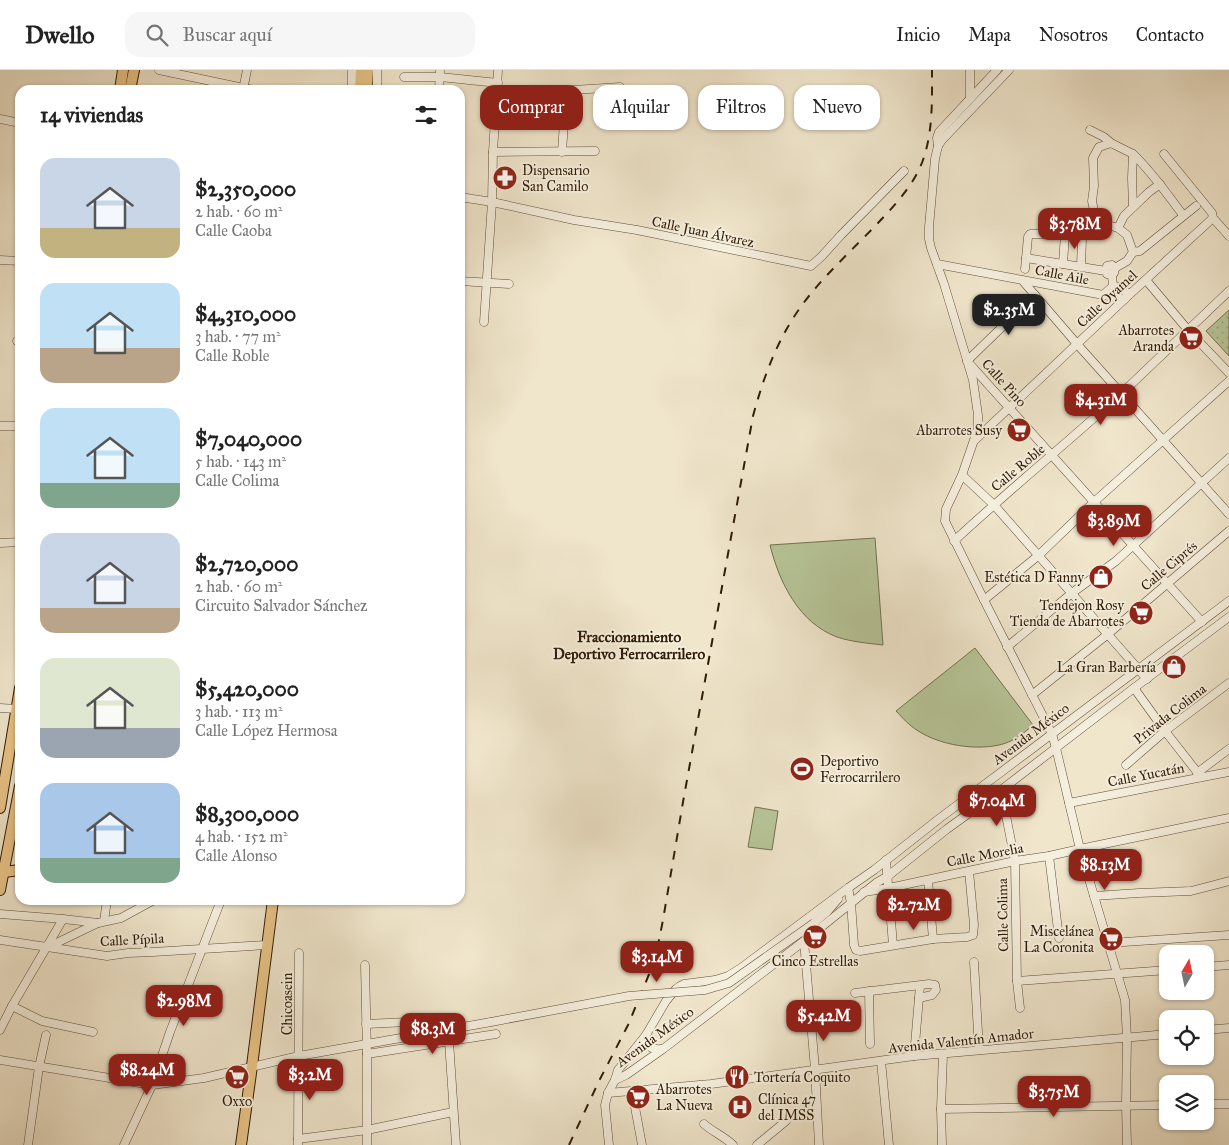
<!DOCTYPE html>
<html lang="es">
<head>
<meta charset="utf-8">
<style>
  :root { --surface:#fff; --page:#f6f6f6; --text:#222; --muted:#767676; --line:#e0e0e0; --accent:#8f2418 }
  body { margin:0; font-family:"IM FELL Great Primer",serif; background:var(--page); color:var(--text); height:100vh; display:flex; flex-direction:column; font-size:19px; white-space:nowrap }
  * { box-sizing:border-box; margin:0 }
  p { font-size:16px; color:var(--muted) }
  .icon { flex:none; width:28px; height:28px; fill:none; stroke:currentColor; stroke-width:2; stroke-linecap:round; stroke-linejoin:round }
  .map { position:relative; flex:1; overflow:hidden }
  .sheet { position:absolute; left:15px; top:15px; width:450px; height:820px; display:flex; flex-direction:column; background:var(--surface); border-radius:15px; box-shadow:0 1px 4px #0004 }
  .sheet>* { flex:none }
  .top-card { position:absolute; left:480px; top:15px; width:475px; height:45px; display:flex; gap:10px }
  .needle { width:32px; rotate:9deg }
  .tools { position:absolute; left:1159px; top:875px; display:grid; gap:10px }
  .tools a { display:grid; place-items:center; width:55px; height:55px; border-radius:10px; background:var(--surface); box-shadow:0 1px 4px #0004; font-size:25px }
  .price { position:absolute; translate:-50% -42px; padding:0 11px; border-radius:10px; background:var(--accent); color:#fff; font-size:16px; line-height:32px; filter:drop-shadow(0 1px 2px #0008) }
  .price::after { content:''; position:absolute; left:50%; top:30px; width:15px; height:11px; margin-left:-8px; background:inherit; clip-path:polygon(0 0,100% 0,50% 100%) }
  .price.active { background:#222; color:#fff }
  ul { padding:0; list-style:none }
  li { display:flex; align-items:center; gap:15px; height:125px; padding:0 25px }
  li span { display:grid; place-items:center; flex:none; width:140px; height:100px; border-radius:15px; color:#555 }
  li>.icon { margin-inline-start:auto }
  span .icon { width:60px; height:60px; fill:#fffc; stroke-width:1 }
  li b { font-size:21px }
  h2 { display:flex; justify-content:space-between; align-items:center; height:60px; padding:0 25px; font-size:21px }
  .pill { padding:0 18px; border-radius:15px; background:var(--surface); box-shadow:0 1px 4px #0004; font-size:18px; line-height:45px }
  .pill.active { background:var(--accent); color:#fff }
  header { display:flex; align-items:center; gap:30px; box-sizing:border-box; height:70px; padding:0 25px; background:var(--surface); border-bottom:1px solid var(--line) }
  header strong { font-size:24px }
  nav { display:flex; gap:28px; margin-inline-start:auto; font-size:18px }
  .search { width:350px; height:45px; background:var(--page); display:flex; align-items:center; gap:12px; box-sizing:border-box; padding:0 18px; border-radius:15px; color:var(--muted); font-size:19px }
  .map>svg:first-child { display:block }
  .green { fill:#b7c699; stroke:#747150 }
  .park { fill:url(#park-dots); stroke:#747150 }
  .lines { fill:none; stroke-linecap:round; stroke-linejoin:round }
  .minor-casing { stroke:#614e38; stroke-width:9 }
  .major-casing { stroke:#311c07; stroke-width:12 }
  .minor { stroke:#f5efde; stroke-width:8 }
  .major { stroke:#e8c386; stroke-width:10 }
  .rail { stroke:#311c07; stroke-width:2; stroke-dasharray:9 9; stroke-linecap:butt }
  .minor-bridge-casing { stroke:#614e38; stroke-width:9; stroke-linecap:butt }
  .minor-bridge { stroke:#f5efde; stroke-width:8 }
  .labels { text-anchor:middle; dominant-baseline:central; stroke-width:4; stroke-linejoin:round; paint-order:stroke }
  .poi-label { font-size:14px; fill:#311c07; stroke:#f5efde; text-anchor:end }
  .street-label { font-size:14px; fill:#311c07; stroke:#f5efde }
  .neighbourhood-label { font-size:15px; font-weight:bold; fill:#311c07; stroke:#f5efde }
</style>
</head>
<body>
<header>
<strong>Dwello</strong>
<div class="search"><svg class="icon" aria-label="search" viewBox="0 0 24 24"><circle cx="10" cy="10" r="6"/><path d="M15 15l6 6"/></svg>Buscar aquí</div>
<nav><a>Inicio</a><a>Mapa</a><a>Nosotros</a><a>Contacto</a></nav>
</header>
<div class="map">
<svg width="1229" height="1075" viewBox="0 0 1229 1075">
  <defs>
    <pattern id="park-dots" width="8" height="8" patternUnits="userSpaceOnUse" patternTransform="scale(1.25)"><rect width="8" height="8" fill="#b7c699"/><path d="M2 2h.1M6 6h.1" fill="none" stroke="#9eaa82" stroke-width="1.8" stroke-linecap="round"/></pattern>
  </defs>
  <rect width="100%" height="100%" fill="#f0e6cc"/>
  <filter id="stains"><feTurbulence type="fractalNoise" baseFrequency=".004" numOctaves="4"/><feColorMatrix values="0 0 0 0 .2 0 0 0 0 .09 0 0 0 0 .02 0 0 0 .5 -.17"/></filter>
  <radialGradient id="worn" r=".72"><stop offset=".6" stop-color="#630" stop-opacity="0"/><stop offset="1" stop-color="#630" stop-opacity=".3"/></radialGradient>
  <g class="green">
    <path d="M 875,468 L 883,575 C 867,573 852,572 837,567 C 799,553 779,512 770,475 Z"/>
    <path d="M 975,578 L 1033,655 C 1023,664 1013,672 999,675 C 972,681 932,674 910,655 C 905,651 901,646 896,641 Z"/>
    <polygon points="755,737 778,741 772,780 748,777"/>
  </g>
  <polygon class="park" points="1229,240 1229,286 1206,261"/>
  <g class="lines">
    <defs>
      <g id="minor">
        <polyline points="159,0 253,20"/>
        <polyline points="970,0 970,28"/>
        <polyline points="1009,0 942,70 938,76 935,89 929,157 929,169 931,178 944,214 973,310 978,345 978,358 974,370 962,405 946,439 945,451 984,530 1052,664 1056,678 1080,779 1125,930 1127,968 1126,1035 1127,1075"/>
        <polyline points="404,7 440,7 498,13"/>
        <polyline points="243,20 247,0"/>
        <polyline points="352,20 352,0"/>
        <polyline points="377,20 377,0"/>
        <polyline points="439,20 440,0"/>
        <polyline points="497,20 542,22 620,17"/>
        <polyline points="0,49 20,53"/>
        <polyline points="1090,60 1104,67 1111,73"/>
        <polyline points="938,76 937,68 939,62 997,0"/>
        <polyline points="493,82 595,81"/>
        <polyline points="562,82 564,52"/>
        <path d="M 1133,84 C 1152,102 1167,124 1183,145"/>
        <polyline points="1164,84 1212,143 1213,148 1229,166"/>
        <polyline points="460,127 492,132 574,150 637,160 811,196 822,186 841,165 904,101"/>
        <polyline points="1118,158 1124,146 1149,122 1160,114"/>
        <polyline points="1133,182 1140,181 1196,136"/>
        <polyline points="1026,188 1106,201"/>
        <polyline points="0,190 20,191"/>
        <polyline points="937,194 1125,229"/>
        <polyline points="1063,194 1065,164"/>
        <polyline points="1115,198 1127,191 1133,182 1127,165 1118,158 1108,155 1094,141 1092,131 1094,116 1093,88 1099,77 1111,73 1133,84 1132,108 1133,137"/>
        <polyline points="1025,199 1028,167 1030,164 1065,164 1081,166 1082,168 1081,197"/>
        <polyline points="1112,205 1107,204 1106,201 1107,196 1112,195 1115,198 1114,203 1112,205 1113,216"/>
        <polyline points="1022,210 1077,274 1229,444"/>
        <polyline points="1146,210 1188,260 1229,303"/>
        <polyline points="460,211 509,214"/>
        <polyline points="1035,225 967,291 1202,552"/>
        <polyline points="1103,225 1113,216 1118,217 1130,224"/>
        <polyline points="484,252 492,132 493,82 498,0"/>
        <polyline points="17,271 20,271"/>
        <polyline points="0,356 20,356"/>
        <polyline points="975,370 1130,224 1213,148"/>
        <polyline points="962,405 994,435 1147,609"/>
        <path d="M 954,471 C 1009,420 1067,373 1122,323 C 1158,289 1193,255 1229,221"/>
        <polyline points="0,473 20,472"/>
        <polyline points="984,530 1039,485 1094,432 1229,311"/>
        <polyline points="1007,577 1072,523 1116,491 1229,388"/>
        <polyline points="1134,618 1165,661 1201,707"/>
        <polyline points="1032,625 1108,564 1229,461"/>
        <polyline points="0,638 17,639"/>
        <polyline points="1126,695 1165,661 1229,613"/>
        <polyline points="1197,703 1229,679"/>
        <polyline points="1001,720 1015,791 1017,911 1020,938"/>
        <polyline points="1069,733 1229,702"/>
        <polyline points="1049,786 1059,868"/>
        <polyline points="886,790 893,875"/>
        <polyline points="928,810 933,869"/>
        <polyline points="848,818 851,833 854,875 856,880 860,881 933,869 967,867 973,865 974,855 969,801"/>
        <polyline points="864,822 889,818 1015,791 1049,786 1080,779 1229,748"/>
        <polyline points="1094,826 1139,823 1191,821 1229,811"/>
        <polyline points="0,844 63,849 98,853"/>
        <polyline points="104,851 107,830"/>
        <polyline points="814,853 827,842 838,829"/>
        <polyline points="0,870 107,886 128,883 153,882 266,875"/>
        <polyline points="804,871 815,999 819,1075"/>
        <polyline points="1109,873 1229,865"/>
        <polyline points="46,878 98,853 121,848 154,830"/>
        <polyline points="974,892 979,980"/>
        <polyline points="365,895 367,984 367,1075"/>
        <polyline points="1205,897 1229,895"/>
        <polyline points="1017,911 1168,900"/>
        <polyline points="869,921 870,974"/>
        <polyline points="855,923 929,914 935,915 936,920 932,925 919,928"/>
        <polyline points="12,936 42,951 93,962"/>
        <polyline points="366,954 408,952"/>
        <polyline points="0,960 12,936 63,849"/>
        <polyline points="1205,960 1229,958"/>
        <path d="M 646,965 C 647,976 650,980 662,979"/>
        <polyline points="449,971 456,1075"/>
        <polyline points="367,984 496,964"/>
        <polyline points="914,986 920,916"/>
        <polyline points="0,990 152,1015 204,1008 299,986 491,952"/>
        <polyline points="881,991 889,1075"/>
        <polyline points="615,1010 626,1005 663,979 804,871 876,813 888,806 947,759 1001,720 1134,618 1229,547"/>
        <polyline points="632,1021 642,1075"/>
        <polyline points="608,1023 711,1014 914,986 1168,964"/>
        <polyline points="1205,1034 1229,1034"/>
        <polyline points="941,1039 1168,1035"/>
        <path d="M 704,1054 C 713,1062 725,1067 733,1075"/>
        <polyline points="298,1069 367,1060 453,1042"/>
        <polyline points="28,1075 39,997 46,965"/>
        <polyline points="124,1075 152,1015 170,962 221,830"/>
        <polyline points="298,1075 299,883"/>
        <polyline points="609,1075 605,1035 608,1023 615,1010 618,1000 646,965 666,931 676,919 680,916 684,914 715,910 728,906 741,898 848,818 874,800 940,748 1229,531"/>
        <polyline points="757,1075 786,1051"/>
        <polyline points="942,1075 941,1039 943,984"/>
      </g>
      <g id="major">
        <polyline points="120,20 123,0"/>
        <polyline points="130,20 134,0"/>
        <polyline points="360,20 361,0"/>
        <polyline points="367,20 368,0"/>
        <polyline points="0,738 20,618"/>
        <polyline points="0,801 4,802 20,800"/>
        <polyline points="0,820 20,716"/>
        <polyline points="241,1075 252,996 273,830"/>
      </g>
    </defs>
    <use href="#minor" class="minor-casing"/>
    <use href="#major" class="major-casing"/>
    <use href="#minor" class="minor"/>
    <use href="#major" class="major"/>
    <path class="rail" d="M 569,1075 L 599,1011 L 628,955 L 650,902 L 657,880 L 663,850 L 683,732 L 753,346 C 765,302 780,262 809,226 C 829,201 854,178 877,154 C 895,135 916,113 924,87 C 933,59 932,29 932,0"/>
    <defs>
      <polyline id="minor-bridge" points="491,952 629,926 705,920 729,913 814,853"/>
    </defs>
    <use href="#minor-bridge" class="minor-bridge-casing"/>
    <use href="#minor-bridge" class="minor-bridge"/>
  </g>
  <defs>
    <symbol id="pharmacy-disc" viewBox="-11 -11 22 22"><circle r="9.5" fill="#8f2418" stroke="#f5efde"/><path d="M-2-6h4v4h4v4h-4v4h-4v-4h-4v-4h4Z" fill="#fff"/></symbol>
    <symbol id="supermarket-disc" viewBox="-11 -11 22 22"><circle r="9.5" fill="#8f2418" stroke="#f5efde"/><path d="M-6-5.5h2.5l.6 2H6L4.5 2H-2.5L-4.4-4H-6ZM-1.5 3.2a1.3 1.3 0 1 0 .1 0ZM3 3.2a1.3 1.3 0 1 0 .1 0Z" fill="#fff"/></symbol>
    <symbol id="shop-disc" viewBox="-11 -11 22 22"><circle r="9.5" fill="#8f2418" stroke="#f5efde"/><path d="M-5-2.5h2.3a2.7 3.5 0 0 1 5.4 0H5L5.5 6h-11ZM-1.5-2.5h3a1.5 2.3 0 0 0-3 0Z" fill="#fff"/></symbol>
    <symbol id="stadium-disc" viewBox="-11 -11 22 22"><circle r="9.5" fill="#8f2418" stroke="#f5efde"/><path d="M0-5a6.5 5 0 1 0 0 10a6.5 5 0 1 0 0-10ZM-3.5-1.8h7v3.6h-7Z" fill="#fff"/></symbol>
    <symbol id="restaurant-disc" viewBox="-11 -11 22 22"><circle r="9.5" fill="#8f2418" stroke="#f5efde"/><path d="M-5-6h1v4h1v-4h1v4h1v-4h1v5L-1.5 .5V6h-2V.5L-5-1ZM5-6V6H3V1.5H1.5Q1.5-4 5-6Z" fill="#fff"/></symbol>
    <symbol id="hospital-disc" viewBox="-11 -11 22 22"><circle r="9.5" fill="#8f2418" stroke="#f5efde"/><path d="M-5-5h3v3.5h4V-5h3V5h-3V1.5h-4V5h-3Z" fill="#fff"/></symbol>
  </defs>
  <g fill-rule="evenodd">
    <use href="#pharmacy-disc" x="491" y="94" width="28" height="28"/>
    <use href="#supermarket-disc" x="1177" y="254" width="28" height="28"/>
    <use href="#supermarket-disc" x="1005" y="346" width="28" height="28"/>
    <use href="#shop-disc" x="1087" y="493" width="28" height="28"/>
    <use href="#supermarket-disc" x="1127" y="529" width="28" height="28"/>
    <use href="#shop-disc" x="1160" y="583" width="28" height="28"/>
    <use href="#stadium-disc" x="788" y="685" width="28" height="28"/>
    <use href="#supermarket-disc" x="801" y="853" width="28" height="28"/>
    <use href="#supermarket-disc" x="1097" y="855" width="28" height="28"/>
    <use href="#supermarket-disc" x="223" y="993" width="28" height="28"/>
    <use href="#restaurant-disc" x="723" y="993" width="28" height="28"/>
    <use href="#supermarket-disc" x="624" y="1013" width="28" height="28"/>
    <use href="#hospital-disc" x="726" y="1023" width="28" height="28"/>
  </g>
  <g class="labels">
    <g class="poi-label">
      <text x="522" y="100" text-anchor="start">Dispensario<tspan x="522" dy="16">San Camilo</tspan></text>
      <text x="1174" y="260">Abarrotes<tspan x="1174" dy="16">Aranda</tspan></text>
      <text x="1002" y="360">Abarrotes Susy</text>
      <text x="1084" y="507">Estética D Fanny</text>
      <text x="1124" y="535">Tendejon Rosy<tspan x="1124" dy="16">Tienda de Abarrotes</tspan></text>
      <text x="1156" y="597">La Gran Barbería</text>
      <text x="820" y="691" text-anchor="start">Deportivo<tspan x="820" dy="16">Ferrocarrilero</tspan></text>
      <text x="1094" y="861">Miscelánea<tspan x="1094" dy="16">La Coronita</tspan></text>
      <text x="815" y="891" text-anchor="middle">Cinco Estrellas</text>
      <text x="754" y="1007" text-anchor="start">Tortería Coquito</text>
      <text x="656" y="1019" text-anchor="start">Abarrotes<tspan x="656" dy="16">La Nueva</tspan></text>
      <text x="758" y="1029" text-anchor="start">Clínica 47<tspan x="758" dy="16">del IMSS</tspan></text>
      <text x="237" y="1031" text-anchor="middle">Oxxo</text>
    </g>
    <g class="street-label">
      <text transform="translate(703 162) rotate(12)">Calle Juan Álvarez</text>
      <text transform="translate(1062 205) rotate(11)">Calle Aile</text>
      <text transform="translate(1107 229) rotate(-43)">Calle Oyamel</text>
      <text transform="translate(1004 313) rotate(48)">Calle Pino</text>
      <text transform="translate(1018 398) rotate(-40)">Calle Roble</text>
      <text transform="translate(1169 496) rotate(-40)">Calle Ciprés</text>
      <text transform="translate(1170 644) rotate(-38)">Privada Colima</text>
      <text transform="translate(1031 664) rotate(-37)">Avenida México</text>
      <text transform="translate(1146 705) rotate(-11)">Calle Yucatán</text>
      <text transform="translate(985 785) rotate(-11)">Calle Morelia</text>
      <text transform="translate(1003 845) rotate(-91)">Calle Colima</text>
      <text transform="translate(132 870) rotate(-3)">Calle Pípila</text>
      <text transform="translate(287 934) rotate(-90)">Chicoasein</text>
      <text transform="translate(655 967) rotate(-36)">Avenida México</text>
      <text transform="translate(961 971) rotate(-6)">Avenida Valentín Amador</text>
    </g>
    <g class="neighbourhood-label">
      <text x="629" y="567">Fraccionamiento<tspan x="629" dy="17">Deportivo Ferrocarrilero</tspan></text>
    </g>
  </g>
  <rect width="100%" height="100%" filter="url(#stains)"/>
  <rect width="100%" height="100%" fill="url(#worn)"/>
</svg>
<div class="tools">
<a><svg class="needle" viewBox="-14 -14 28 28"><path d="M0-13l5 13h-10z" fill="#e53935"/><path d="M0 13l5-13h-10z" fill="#767676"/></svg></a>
<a><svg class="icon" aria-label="locate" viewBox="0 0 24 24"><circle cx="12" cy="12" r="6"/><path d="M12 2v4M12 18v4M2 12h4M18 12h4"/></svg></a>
<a><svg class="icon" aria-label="layers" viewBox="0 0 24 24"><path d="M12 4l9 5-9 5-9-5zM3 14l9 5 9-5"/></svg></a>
</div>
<b class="price" style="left:1075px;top:180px">$3.78M</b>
<b class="price active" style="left:1009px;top:266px">$2.35M</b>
<b class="price" style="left:1101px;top:356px">$4.31M</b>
<b class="price" style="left:1114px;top:477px">$3.89M</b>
<b class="price" style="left:997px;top:757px">$7.04M</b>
<b class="price" style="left:1105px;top:821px">$8.13M</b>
<b class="price" style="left:914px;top:861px">$2.72M</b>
<b class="price" style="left:657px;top:913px">$3.14M</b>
<b class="price" style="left:184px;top:957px">$2.98M</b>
<b class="price" style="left:824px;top:972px">$5.42M</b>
<b class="price" style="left:433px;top:985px">$8.3M</b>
<b class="price" style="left:147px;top:1026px">$8.24M</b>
<b class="price" style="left:310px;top:1031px">$3.2M</b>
<b class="price" style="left:1054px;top:1048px">$3.75M</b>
<div class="top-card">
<a class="pill active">Comprar</a>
<a class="pill">Alquilar</a>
<a class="pill">Filtros</a>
<a class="pill">Nuevo</a>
</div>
<section class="sheet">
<h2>14 viviendas<svg class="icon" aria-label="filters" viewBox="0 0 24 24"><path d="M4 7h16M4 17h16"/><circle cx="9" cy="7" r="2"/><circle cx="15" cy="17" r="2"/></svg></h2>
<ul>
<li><span style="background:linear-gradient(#c9d6e8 70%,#c2b280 0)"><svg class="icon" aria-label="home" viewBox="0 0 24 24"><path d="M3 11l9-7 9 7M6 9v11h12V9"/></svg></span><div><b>$2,350,000</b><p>2 hab. · 60 m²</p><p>Calle Caoba</p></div></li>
<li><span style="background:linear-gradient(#bfe0f5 65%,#b9a48a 0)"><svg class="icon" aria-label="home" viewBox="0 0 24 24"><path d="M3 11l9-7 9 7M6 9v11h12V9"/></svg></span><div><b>$4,310,000</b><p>3 hab. · 77 m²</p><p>Calle Roble</p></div></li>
<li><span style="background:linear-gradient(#bfe0f5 75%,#7fa58c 0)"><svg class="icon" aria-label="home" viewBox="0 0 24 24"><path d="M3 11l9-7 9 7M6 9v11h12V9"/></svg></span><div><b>$7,040,000</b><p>5 hab. · 143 m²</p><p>Calle Colima</p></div></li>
<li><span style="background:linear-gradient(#c9d6e8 75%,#b9a48a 0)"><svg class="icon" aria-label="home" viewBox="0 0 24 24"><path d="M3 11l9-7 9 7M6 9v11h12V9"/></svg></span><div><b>$2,720,000</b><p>2 hab. · 60 m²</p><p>Circuito Salvador Sánchez</p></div></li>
<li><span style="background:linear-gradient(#dfe7d0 70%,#9aa5b1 0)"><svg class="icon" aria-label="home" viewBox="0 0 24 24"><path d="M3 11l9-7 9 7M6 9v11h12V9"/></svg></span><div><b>$5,420,000</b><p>3 hab. · 113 m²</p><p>Calle López Hermosa</p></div></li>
<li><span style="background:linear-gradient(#a9c7e8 75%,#7fa58c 0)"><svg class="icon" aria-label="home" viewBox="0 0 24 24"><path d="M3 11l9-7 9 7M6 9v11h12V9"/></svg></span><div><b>$8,300,000</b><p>4 hab. · 152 m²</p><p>Calle Alonso</p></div></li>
</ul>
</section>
</div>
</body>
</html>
